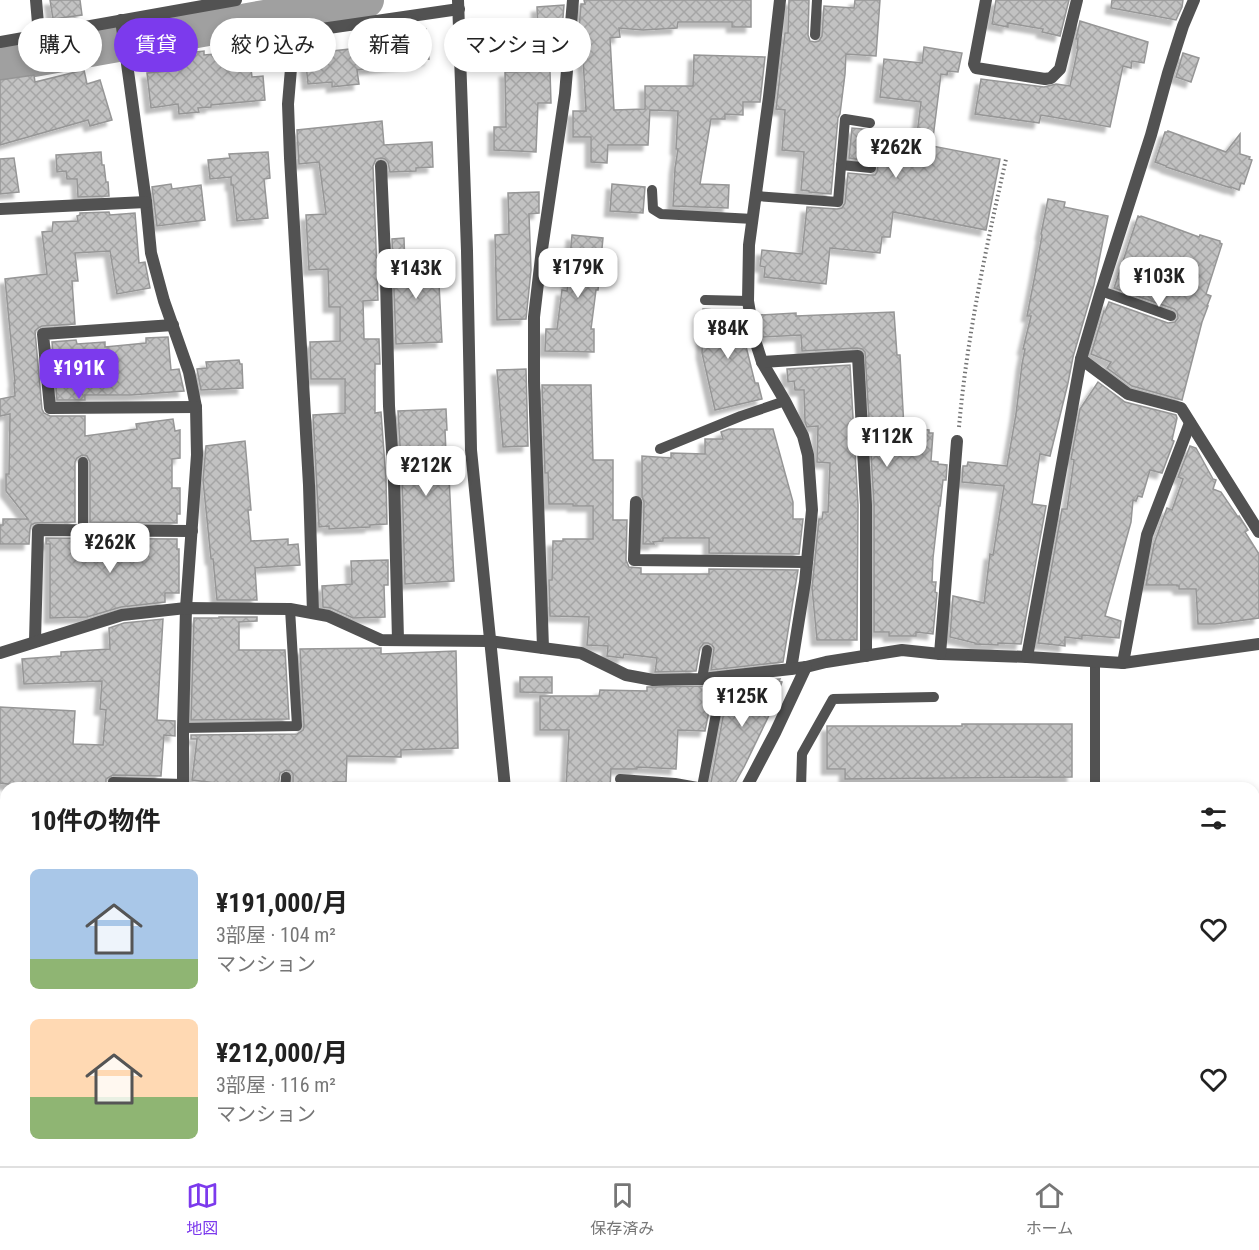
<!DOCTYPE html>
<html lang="ja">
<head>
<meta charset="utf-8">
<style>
  :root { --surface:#fff; --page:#f2f2f2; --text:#222; --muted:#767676; --line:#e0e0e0; --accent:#7c3aed }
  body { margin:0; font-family:"Roboto Condensed","Noto Sans JP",sans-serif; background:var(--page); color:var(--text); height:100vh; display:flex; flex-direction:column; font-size:22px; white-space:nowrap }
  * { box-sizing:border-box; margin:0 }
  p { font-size:20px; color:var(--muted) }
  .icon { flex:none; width:33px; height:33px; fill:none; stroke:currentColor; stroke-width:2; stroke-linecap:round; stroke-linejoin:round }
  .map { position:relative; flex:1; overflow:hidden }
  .drawer { position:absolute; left:0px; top:782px; width:1260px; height:386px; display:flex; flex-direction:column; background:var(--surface); border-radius:18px 18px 0 0; box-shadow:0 3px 9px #0003 }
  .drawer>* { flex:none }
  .top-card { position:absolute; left:18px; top:18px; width:600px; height:54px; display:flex; gap:12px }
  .price { position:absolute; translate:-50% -51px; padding:0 14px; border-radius:12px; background:#fff; color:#222; font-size:20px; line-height:39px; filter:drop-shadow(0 2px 3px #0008) }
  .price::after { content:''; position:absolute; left:50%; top:36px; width:18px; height:14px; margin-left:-9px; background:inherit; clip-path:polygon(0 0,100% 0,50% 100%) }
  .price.selected { background:var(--accent); color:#fff }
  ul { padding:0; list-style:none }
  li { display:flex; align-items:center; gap:18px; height:150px; padding:0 30px }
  li span { display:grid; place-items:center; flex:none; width:168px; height:120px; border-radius:9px; color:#555 }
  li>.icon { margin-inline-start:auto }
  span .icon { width:72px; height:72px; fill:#fffc; stroke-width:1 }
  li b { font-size:26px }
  h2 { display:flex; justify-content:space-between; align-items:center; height:72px; padding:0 30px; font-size:26px }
  .pill { padding:0 21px; border-radius:27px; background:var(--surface); box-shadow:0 3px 9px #0003; font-size:21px; line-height:54px }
  .pill.selected { background:var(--accent); color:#fff }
  .menu { display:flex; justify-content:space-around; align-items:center; height:84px; border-top:2px solid var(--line); background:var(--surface); font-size:16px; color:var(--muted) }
  .menu a { display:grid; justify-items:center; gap:3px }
  .menu .selected { color:var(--accent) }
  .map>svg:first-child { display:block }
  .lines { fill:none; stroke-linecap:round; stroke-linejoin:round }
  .river { stroke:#a0a0a0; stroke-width:36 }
  .building { fill:url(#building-cross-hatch); stroke:#969696; stroke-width:1.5; filter:url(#shadow) }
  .primary-casing { stroke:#dbdbdb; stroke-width:18 }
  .path { stroke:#747474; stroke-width:4; stroke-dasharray:1.5 3; stroke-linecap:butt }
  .service { stroke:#525252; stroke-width:10 }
  .minor { stroke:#525252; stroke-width:12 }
  .tertiary { stroke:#525252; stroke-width:12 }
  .primary { stroke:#000; stroke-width:15 }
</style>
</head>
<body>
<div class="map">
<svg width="1259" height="1166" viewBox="0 0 1259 1166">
  <defs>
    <pattern id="building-cross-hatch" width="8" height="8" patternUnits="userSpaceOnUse" patternTransform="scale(1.5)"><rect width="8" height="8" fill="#c2c2c2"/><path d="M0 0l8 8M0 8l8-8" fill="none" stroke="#a5a5a5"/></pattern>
    <filter id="shadow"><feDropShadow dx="-5.5" dy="5.5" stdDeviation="1.5" flood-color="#0004"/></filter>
  </defs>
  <rect width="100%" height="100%" fill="#fff"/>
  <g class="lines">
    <polyline class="river" points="0,65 366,0"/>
  </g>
  <g class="building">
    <polygon points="50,0 80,0 82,15 53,19"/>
    <polygon points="584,0 751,0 751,27 732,27 732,22 678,22 677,28 643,30 619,28 620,37 610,38 614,110 645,109 645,86 693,86 694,55 765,57 760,102 743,102 743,115 725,114 725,119 711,119 700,184 729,185 728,208 673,206 675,168 678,149 676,149 678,111 650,110 648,145 608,145 607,163 591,162 591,137 573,137 573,111 586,111 582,41 578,42 581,4 585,4"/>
    <polygon points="789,0 809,0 808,35 810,41 815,42 819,41 822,36 824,6 854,8 855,0 880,0 876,56 846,54 845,74 840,114 838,118 831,194 809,192 809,191 801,190 804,152 782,150 785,110 776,109 785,33 788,33"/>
    <polygon points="996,0 1069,0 1060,36 1042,32 1043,29 1008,23 1008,27 992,24"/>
    <polygon points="1112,0 1183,0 1182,7 1176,20 1111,8"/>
    <polygon points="564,5 561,43 550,43 549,32 538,33 537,7"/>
    <polygon points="1080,21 1148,42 1144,63 1132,61 1131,68 1123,66 1110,127 1041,115 1039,123 975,114 981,79 1044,87 1056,84 1070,86 1078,48 1077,48 1078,39 1076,39"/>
    <polygon points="426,29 429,59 404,62 404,64 357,70 359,84 332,87 332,82 308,84 305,54 377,46 376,34"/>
    <polygon points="924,47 962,53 958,72 948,71 947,75 941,74 932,146 1000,159 986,230 893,212 890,237 882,237 880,253 830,248 826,284 764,277 765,267 760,266 762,250 802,254 807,207 837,209 842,208 845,203 848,173 870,175 875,175 877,172 878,165 875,162 849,158 852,128 917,134 921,102 880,97 884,59 922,63"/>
    <polygon points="204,51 204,55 249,51 252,77 263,76 265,100 211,105 211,107 198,108 199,112 179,114 178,104 151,108 147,73 170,71 169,55"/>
    <polygon points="1183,53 1199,58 1191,82 1176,77"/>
    <polygon points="84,70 87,84 100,80 112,120 90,126 88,120 0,145 0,80 34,75 35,82"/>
    <polygon points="550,71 551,103 538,103 536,152 494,150 494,127 506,127 505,72"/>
    <polygon points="382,121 384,145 432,142 433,167 416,168 416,171 390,172 388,162 385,159 381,158 376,159 373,166 378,300 363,301 364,339 379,339 380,364 375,364 375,413 381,412 386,480 387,524 370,525 370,527 329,529 329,526 319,527 313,415 345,413 345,379 311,379 310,342 340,341 340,307 329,307 328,269 309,270 306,215 326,214 319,162 299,164 297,130"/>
    <polygon points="1168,131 1226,152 1240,134 1240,154 1250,157 1249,159 1252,160 1244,184 1241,183 1239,190 1231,187 1231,188 1166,167 1166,166 1155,162 1165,132 1168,132"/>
    <polygon points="101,152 102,165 104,165 106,182 108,182 109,196 78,197 77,179 67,179 66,171 57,172 56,155"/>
    <polygon points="268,152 270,178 264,179 268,218 237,221 233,185 231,185 231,177 210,179 208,160 230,158 229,154"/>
    <polygon points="14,158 19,192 0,194 0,159"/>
    <polygon points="171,184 172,189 201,185 205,220 157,226 152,187"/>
    <polygon points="612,184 645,187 643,213 610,211"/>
    <polygon points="539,192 539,213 529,214 531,270 526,319 497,320 495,235 509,234 508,193"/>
    <polygon points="1048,199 1065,202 1064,207 1108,216 1094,285 1073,357 1068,383 1050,456 1040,454 1032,504 1046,506 1021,644 998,643 998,645 975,644 975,643 950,637 953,596 984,603 990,554 993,555 1004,486 962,482 963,466 967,466 968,462 1007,466 1016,414 1022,364 1025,349 1023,349 1031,316 1027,316 1035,275 1042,235 1041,234"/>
    <polygon points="109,212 110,215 135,213 139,263 145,262 150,288 117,294 110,251 75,253 78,281 72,281 75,324 42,326 38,328 35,331 42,409 44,413 50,416 85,416 85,436 137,429 136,424 173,419 175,431 180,430 180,458 172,459 172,488 180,488 180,514 177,514 177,523 90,522 90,462 87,456 82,455 77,458 75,462 75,522 35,523 31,525 30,529 29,544 0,544 0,525 3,525 3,519 28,519 6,491 6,474 9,474 10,414 0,416 0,399 15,396 14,383 15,383 5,279 47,274 42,232 52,231 53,222 78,221 77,216 80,215 80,213"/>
    <polygon points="1138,216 1140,217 1141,216 1161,223 1199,237 1200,235 1220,241 1220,243 1222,244 1206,294 1211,296 1207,306 1208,306 1202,322 1182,400 1132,386 1107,368 1111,362 1091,354 1104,311 1105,312 1109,302 1168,323 1175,322 1178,318 1177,312 1174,309 1114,288"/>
    <polygon points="572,235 603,238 598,290 596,290 591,329 594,329 594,352 545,351 546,329 557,329 562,290 567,291"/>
    <polygon points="404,238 405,266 438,264 442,342 396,344 392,239"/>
    <polygon points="703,309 737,312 737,316 742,316 746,338 744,338 755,383 758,383 762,399 715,410 702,353"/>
    <polygon points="894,312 897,355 900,355 904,428 929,430 929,433 933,433 931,461 938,462 938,464 947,465 946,480 943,480 940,506 939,506 933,558 932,582 936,582 935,592 937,593 933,634 916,632 916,636 889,636 889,632 874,632 874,505 865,352 862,349 857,348 802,351 801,335 763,337 759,315 796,313 796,316"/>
    <polygon points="168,337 171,370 179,369 184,391 131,395 85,395 85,400 57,400 52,342 76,340 77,344 105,342 105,347 146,343 146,338"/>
    <polygon points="239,360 240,364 242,364 243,388 201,390 197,369 207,368 206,362"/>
    <polygon points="850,365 858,505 857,640 817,640 812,588 819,519 822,519 823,512 828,512 830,463 817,462 818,426 807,427 805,422 804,390 795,390 794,381 788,382 787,369"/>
    <polygon points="526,369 528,446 503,447 497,370"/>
    <polygon points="1098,382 1125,402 1176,415 1177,418 1172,440 1174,441 1162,473 1150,470 1142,497 1138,496 1136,501 1133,500 1131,522 1105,616 1121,621 1119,638 1082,635 1082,639 1065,637 1065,646 1038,643 1062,509 1067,509 1074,460 1071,459 1080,409"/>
    <polygon points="542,385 591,385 593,460 613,460 613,520 627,520 626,560 629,567 641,568 641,574 709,574 709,569 798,570 783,662 711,670 714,648 712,645 708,643 704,643 700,648 696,671 655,672 657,658 624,654 623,658 607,656 608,646 587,645 589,617 550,616 549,580 552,580 553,541 563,541 563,539 593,539 593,506 573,506 573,504 549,504 548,473 545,473"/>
    <polygon points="446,409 447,430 445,430 447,476 449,476 454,581 405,584 402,479 398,411"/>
    <polygon points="729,429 773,429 793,502 793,519 803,519 799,554 709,553 709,538 663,538 663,541 653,542 654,544 643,544 644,502 642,497 642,456 671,458 671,453 705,454 705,439 723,439 721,432"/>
    <polygon points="245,441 251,510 248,510 251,541 288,539 288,545 298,544 300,565 255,568 257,600 217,600 213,559 211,559 203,480 206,446"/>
    <polygon points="1190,446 1196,448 1213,479 1216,480 1213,489 1221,492 1238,517 1239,516 1248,530 1245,532 1259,554 1259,618 1215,624 1198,624 1196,589 1179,589 1179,586 1177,586 1177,585 1146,585 1154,544 1167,508 1172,510 1183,479 1178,477"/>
    <polygon points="46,538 177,539 177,549 179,549 179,593 165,593 165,602 121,607 87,617 50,618 50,544 46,544"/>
    <polygon points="388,560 388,585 384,585 385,617 353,618 331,608 323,607 322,586 352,584 351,561"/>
    <polygon points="219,617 257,617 257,621 239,622 239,650 285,650 289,719 191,720 194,618 219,618"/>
    <polygon points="163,619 157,720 175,721 175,736 164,735 161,776 113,775 106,779 106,782 108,788 37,788 0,783 0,707 75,711 73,744 103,745 106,710 100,709 102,681 24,684 22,659 61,656 61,652 110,649 109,628 124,623"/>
    <polygon points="380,648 381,648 381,654 456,651 458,748 401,750 401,757 347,756 346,782 333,782 333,788 293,788 293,774 291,771 286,770 280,773 278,788 224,788 224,784 192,780 197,739 191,739 191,735 297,734 303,730 304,726 300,649"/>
    <polygon points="520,677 552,677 552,693 520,692"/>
    <polygon points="780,679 779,681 782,682 774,703 775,703 744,767 732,788 710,788 729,684"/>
    <polygon points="714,686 705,731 678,730 676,769 637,767 637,769 611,769 610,788 566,788 569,730 540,730 540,696 599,696 600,690 647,691 647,687"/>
    <polygon points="962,724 1072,724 1072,777 845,779 845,769 827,769 827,726 962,726"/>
  </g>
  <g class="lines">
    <defs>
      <g id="primary">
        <polyline points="0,1081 6,1082"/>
        <polyline points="270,1161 287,1166"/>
      </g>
    </defs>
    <use href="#primary" class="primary-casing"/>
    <path class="path" d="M 959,427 C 967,336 986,248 1006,159"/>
    <g class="service">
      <polyline points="815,35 817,0"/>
      <polyline points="841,165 871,168"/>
      <polyline points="652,190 653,209 661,214 753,219"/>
      <polyline points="756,196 838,202 845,119 870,123"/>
      <polyline points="1101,291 1171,316"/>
      <polyline points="705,300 748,301"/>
      <polyline points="660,449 741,416 785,401"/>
      <polyline points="83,462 83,529"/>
      <polyline points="702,679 707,650"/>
      <polyline points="183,728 297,726 290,609"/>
      <polyline points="620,779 675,783 703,788"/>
      <polyline points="113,782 183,784"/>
      <polyline points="702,787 723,677"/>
      <polyline points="285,788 286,777"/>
      <polyline points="801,788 802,754 833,699 934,697"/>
      <polyline points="1095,788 1095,662"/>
      <polyline points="1254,1089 1259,1089"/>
    </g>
    <g class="minor">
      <polyline points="36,0 39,35"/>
      <polyline points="780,0 769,97 749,245 748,301 754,337 762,362 785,401 803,436 808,455 812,510 805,582 791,669"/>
      <polyline points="986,0 974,64 976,68 1045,79 1051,78 1060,69 1077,0"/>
      <polyline points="121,20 146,202 151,253 164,301 189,372 196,407 197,455 186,608 183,728 183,788"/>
      <polyline points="0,42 236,0"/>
      <polyline points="381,166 386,279 389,406 394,480 398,640"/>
      <polyline points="0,209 146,202"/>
      <polyline points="173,325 43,334 50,408 196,407"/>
      <polyline points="1081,359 1128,394 1181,408 1259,532"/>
      <polyline points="762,362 858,356 866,505 866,656"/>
      <polyline points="636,502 634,560 807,562"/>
      <polyline points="313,613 309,485 290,158 288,104 294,33 459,9"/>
      <polyline points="35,641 38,530 192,531"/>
      <polyline points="543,648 534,381 534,317 542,249 565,94 573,0"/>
      <polyline points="0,653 122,615 186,608 290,609 328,616 381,640 489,641 581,653 626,675 653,680 702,679 791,669 806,667 826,662 902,650 940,654 1027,657 1123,663 1259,644"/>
      <polyline points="940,654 957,441"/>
      <polyline points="1027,657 1081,359 1101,291 1151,135 1168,73 1183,26 1194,0"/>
      <polyline points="1123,663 1147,535 1190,423"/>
      <polyline points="746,788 775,733 806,667"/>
      <polyline points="0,818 6,822"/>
      <polyline points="1254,1076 1259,1061"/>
      <polyline points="615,1166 615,1161"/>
      <polyline points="982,1166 984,1161"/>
      <polyline points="1038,1166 1039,1161"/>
      <polyline points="1232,1166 1233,1161"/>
    </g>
    <g class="tertiary">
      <polyline points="458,0 467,251 471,450 505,788"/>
      <polyline points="542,1161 542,1166"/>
    </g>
    <use href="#primary" class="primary"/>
  </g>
</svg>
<b class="price" style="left:896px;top:179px">¥262K</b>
<b class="price" style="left:578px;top:299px">¥179K</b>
<b class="price" style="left:416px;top:300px">¥143K</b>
<b class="price" style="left:1159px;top:308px">¥103K</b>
<b class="price" style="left:728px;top:360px">¥84K</b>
<b class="price selected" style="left:79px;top:400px">¥191K</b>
<b class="price" style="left:887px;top:468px">¥112K</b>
<b class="price" style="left:426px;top:497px">¥212K</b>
<b class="price" style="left:110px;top:574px">¥262K</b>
<b class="price" style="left:742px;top:728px">¥125K</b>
<div class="top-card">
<a class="pill">購入</a>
<a class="pill selected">賃貸</a>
<a class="pill">絞り込み</a>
<a class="pill">新着</a>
<a class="pill">マンション</a>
</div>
<section class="drawer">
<h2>10件の物件<svg class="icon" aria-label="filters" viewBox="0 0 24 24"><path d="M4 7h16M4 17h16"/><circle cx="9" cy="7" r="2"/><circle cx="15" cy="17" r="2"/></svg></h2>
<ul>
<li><span style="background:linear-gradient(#a9c7e8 75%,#8fb573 0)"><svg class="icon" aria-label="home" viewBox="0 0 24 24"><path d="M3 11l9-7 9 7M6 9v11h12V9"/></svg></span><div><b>¥191,000/月</b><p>3部屋 · 104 m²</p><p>マンション</p></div><svg class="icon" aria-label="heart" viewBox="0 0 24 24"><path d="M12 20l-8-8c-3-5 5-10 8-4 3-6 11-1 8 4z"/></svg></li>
<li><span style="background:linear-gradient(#ffd9b3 65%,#8fb573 0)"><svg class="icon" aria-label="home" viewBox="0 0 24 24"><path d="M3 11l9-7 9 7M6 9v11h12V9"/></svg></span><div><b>¥212,000/月</b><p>3部屋 · 116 m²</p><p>マンション</p></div><svg class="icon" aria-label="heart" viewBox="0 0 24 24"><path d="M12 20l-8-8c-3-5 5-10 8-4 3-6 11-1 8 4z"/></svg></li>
</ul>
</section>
</div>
<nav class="menu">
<a class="selected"><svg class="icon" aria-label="map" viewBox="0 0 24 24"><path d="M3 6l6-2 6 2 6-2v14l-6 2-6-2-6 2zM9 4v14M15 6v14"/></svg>地図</a>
<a><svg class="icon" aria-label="saved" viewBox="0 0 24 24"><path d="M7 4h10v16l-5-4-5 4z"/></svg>保存済み</a>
<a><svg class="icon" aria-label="home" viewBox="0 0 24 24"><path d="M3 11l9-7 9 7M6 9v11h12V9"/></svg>ホーム</a>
</nav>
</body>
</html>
